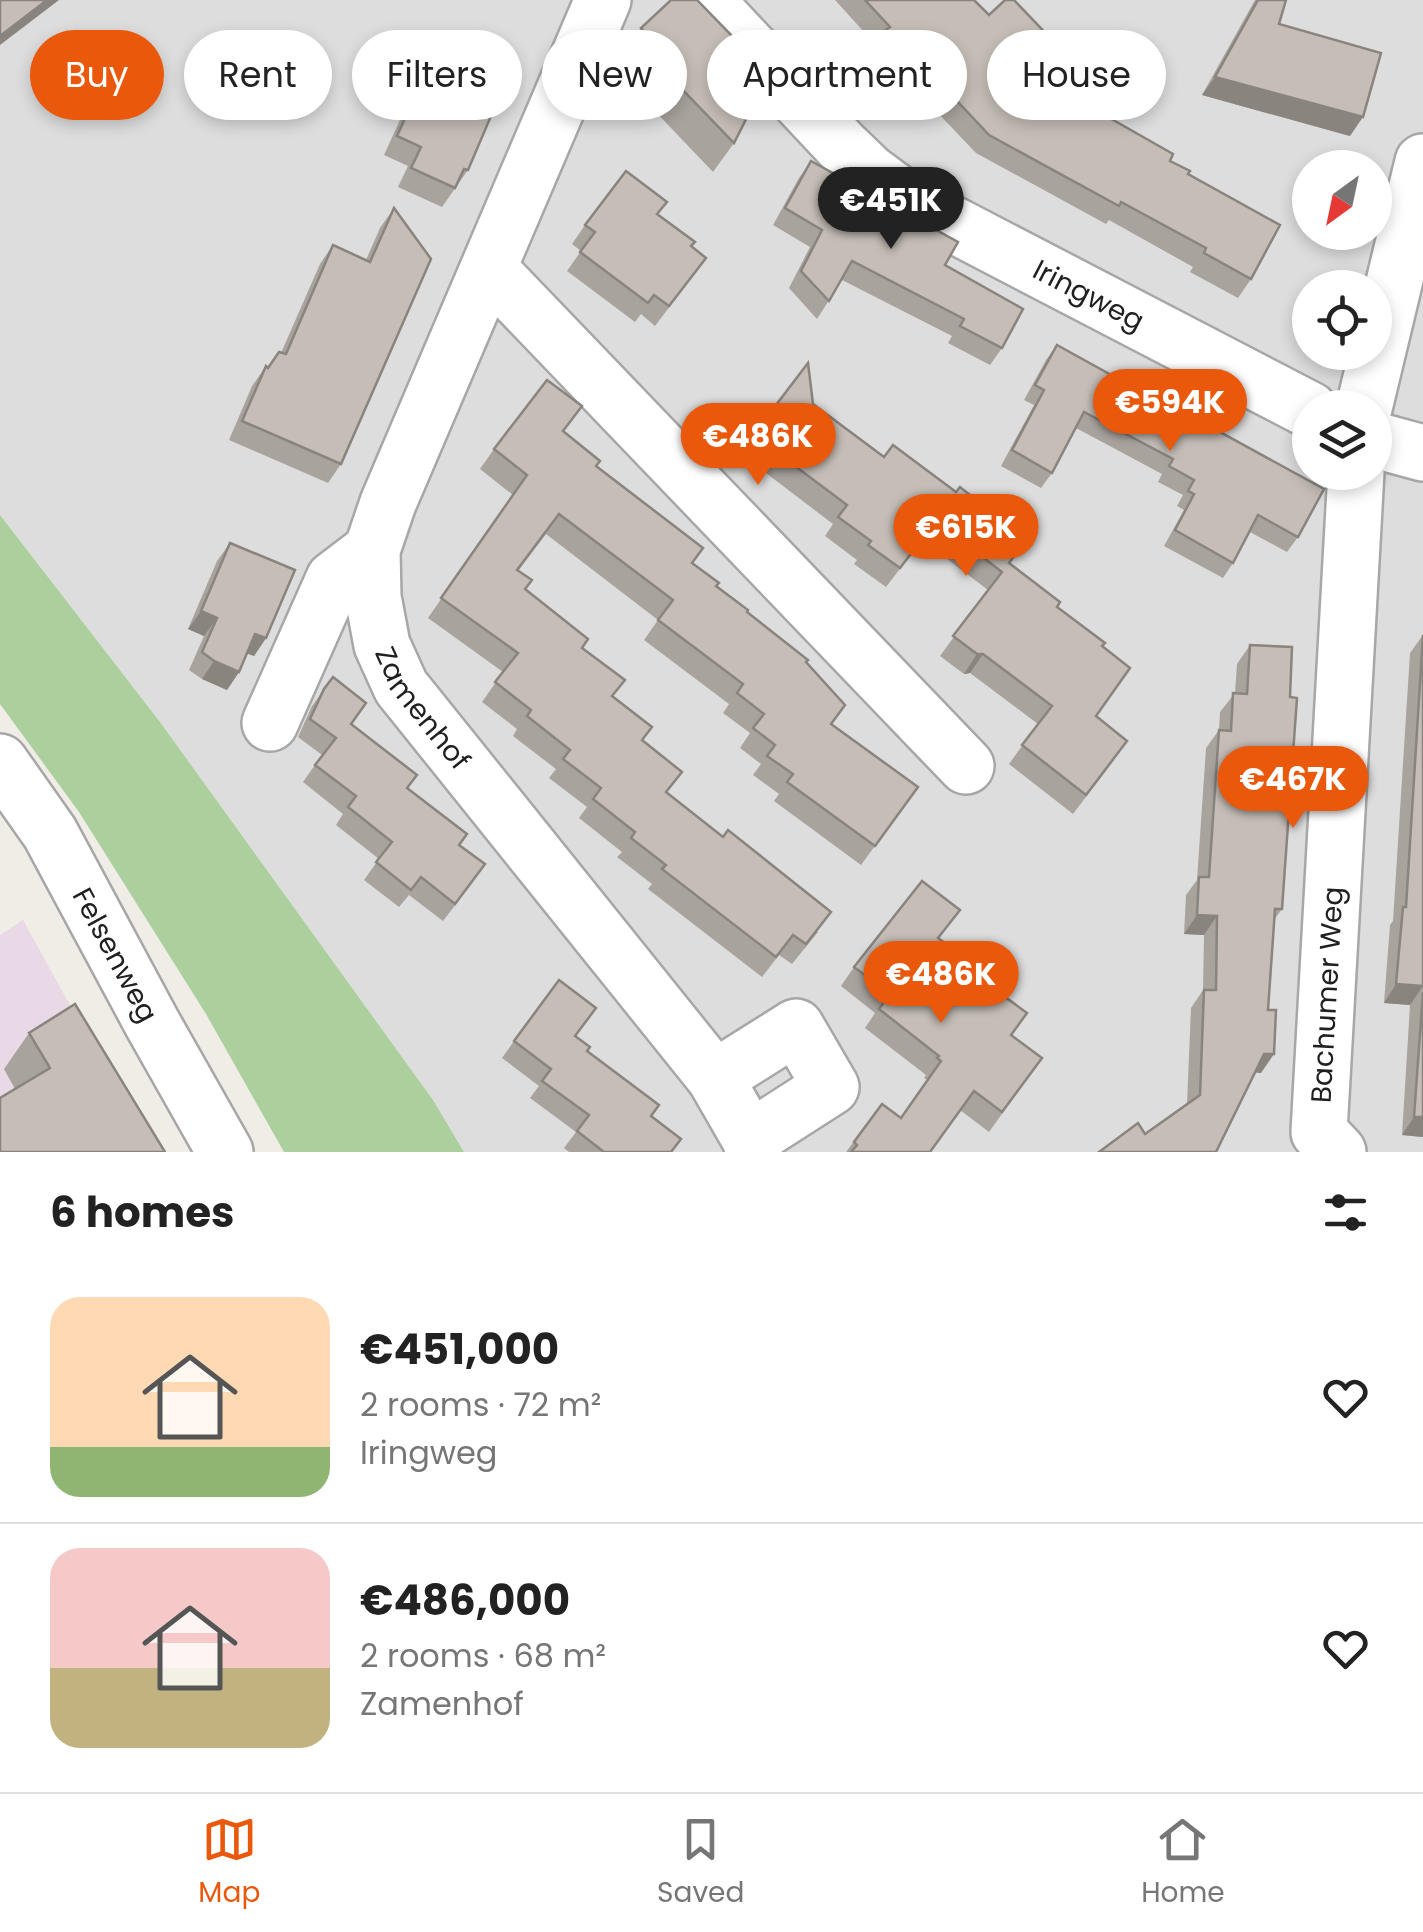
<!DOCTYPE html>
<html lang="en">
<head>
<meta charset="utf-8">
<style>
  :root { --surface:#fff; --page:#f2f2f2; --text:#222; --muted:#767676; --line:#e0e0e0; --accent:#ea580c }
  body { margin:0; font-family:Poppins,sans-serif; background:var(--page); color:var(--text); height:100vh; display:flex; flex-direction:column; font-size:38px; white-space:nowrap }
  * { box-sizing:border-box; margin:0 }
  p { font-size:32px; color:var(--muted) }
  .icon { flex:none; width:55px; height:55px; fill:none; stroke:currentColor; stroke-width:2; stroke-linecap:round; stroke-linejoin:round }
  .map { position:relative; height:1152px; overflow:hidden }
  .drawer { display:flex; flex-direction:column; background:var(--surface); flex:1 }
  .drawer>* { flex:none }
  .top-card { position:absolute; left:30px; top:30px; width:1365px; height:90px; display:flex; gap:20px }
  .needle { width:65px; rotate:213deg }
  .fabs { position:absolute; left:1292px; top:150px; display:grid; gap:20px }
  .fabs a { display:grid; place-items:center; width:100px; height:100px; border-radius:50%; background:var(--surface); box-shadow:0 5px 15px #0003; font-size:50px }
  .price { position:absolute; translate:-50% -85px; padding:0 22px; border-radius:35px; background:var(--accent); color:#fff; font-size:32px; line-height:65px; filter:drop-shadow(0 2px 5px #0008) }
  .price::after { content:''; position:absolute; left:50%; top:60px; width:30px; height:22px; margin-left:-15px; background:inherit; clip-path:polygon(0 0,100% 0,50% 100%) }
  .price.current { background:#222; color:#fff }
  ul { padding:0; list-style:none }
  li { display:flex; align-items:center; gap:30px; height:250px; padding:0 50px }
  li+li { border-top:2px solid var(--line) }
  li span { display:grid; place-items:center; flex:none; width:280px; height:200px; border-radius:30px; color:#555 }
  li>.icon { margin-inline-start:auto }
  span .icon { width:120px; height:120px; fill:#fffc; stroke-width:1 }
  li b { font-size:42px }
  h2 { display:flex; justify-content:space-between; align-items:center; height:120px; padding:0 50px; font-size:42px }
  .pill { padding:0 35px; border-radius:45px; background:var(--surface); box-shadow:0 5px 15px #0003; font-size:35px; line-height:90px }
  .pill.current { background:var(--accent); color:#fff }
  .tabs { display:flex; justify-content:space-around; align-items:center; height:140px; border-top:2px solid var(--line); background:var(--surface); font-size:28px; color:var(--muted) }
  .tabs a { display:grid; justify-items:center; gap:5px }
  .tabs .current { color:var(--accent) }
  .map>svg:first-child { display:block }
  .residential { fill:#dedddd; fill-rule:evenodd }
  .industrial { fill:#e9d9e6 }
  .forest { fill:#abcf9d }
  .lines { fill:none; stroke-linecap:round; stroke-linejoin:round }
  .minor-casing { stroke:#a7a7a7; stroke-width:60 }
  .minor { stroke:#fff; stroke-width:55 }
  .wall { fill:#a9a39d }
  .shaded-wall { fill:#8a847f }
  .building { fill:#c5bdb6; stroke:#8a847f; stroke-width:2.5 }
  .labels { text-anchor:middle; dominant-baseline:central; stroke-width:10; stroke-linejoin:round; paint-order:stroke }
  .street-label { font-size:28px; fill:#202020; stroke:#fff }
</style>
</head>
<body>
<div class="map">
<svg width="1423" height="1152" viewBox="0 0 1423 1152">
  <rect width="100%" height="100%" fill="#f0ede7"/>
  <path class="residential" d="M 0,0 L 1423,0 L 1423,1152 L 464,1152 L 433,1100 L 160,722 L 0,515 ZM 1310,168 L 1375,168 L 1375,232 L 1310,232 ZM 1310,288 L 1375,288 L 1375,352 L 1310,352 ZM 1310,408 L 1375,408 L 1375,472 L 1310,472 Z"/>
  <polygon class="industrial" points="23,920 151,1152 0,1152 0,935"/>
  <polygon class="forest" points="0,515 160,722 433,1100 464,1152 284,1152 206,1014 79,812 0,704"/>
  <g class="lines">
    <defs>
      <g id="minor">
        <path id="s1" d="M 603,0 L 388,503 L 372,550 L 373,597 L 382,645 L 401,687 L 715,1078 L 750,1139 L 754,1152"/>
        <path id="s2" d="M 705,0 L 841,145 L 870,173 L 908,201 L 1310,410"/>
        <polyline points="489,269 966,766"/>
        <polyline points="1364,408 1423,162"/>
        <polyline points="1375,440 1423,453"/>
        <polyline points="270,723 334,579 372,550"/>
        <path id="s3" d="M 0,762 L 50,833 L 152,1023 L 225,1152"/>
        <polyline points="715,1078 796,1027 831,1087 750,1139"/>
        <path id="s4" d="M 1338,1152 L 1319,1132 L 1356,472"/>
      </g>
    </defs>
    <use href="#minor" class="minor-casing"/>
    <use href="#minor" class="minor"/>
  </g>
  <g class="wall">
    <polygon points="671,0 734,143 713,172 631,86 638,75 621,57 641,28"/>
    <polygon points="835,0 974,0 989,15 1055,43 1042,62 1031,73 1188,174 1251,279 1238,298 1190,272 1193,267 1109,220 1106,224 976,153 916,90 913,94 871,50 875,44"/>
    <polygon points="1255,0 1286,0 1279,24 1350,136 1202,95"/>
    <polygon points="422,81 468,170 442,207 398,187 408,166 384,155 409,100"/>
    <polygon points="811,161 945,265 1002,348 990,365 948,343 952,336 842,280 817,319 789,288 810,247 773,225 799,178"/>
    <polygon points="667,202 658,214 691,247 692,277 655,326 641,314 635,322 567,271 581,251 572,244 585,225"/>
    <polygon points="394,208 341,464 328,483 229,440 252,386 266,366 268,367 281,353 320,264 333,245 366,260 380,228"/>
    <polygon points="1057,345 1298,537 1287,552 1250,532 1233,563 1223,578 1164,546 1184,510 1177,506 1183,495 1158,482 1162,474 1076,428 1052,473 1041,488 1001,466 1034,405 1024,400 1046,360"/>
    <polygon points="813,404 1009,564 1103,646 1096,717 1114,760 1073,814 1009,764 1038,724 970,673 964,674 940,656 988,590 922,540 886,587 854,564 857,560 825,536 833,524 758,467 757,459 744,449 757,430"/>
    <polygon points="564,432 692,563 747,612 806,662 831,724 918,787 861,865 774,801 779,794 753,775 761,764 740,748 750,733 723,713 729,704 644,640 658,620 546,534 518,571 525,589 582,648 625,680 613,696 652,727 643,740 667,793 818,932 792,964 779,955 762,977 648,889 652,884 617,857 622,852 579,818 587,807 549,778 556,769 513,736 517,729 482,702 503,672 428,618 513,495 480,469 494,449"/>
    <polygon points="230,543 266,638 254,656 247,653 239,672 227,690 202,679 189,670 204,636 188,629 217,561"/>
    <polygon points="1423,635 1423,1137 1402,1135 1410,1005 1384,1003 1390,925 1393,921 1410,653"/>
    <polygon points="1250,645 1282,909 1274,920 1261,1073 1255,1072 1145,1134 1187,1104 1191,1008 1203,990 1204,935 1184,934 1186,895 1197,880 1206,748 1219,730 1220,712 1235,693 1237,664"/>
    <polygon points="333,677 351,724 460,845 473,882 443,921 409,895 399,907 364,880 379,859 336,825 343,814 303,782 322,755 298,737 312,706"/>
    <polygon points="939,939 975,975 1011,1036 1042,1058 989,1132 960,1110 930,1152 846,1152 882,1104 901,1118 927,1080 924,1078 926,1075 865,1028 875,1013 841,986 854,967"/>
    <polygon points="29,1033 165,1152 15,1089 4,1069"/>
    <polygon points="576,1036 587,1051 652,1116 672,1152 569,1152 564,1148 576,1132 530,1098 539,1086 502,1058 514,1041"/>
  </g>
  <g class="shaded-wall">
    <polygon points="47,0 59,0 0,45 0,36"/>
    <polygon points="1055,43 1042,62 1014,89 1027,71"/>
    <polygon points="1215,77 1363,117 1350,136 1202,95"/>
    <polygon points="201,611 217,618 204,636 188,629"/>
    <polygon points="255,634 266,638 254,656 243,652"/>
    <polygon points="977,654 983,654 970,673 964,674"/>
    <polygon points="214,661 239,672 227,690 202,679"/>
    <polygon points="1197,915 1217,916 1204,935 1184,934"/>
    <polygon points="1396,984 1423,986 1410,1005 1384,1003"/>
    <polygon points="1264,1054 1274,1054 1261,1073 1251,1072"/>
    <polygon points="1414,1117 1423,1117 1423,1137 1402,1135"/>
  </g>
  <g class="building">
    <polygon points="0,0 47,0 0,36"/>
    <polygon points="671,0 697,0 769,74 734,143 651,57 660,48 641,28"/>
    <polygon points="865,0 974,0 989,15 1005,0 1014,0 1055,43 1027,71 1173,154 1170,161 1190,171 1188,174 1280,225 1251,279 1204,253 1206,248 1121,202 1119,206 989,135 930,72 926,76 884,31 890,27"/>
    <polygon points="1258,0 1286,0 1279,24 1381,53 1363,117 1215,77"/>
    <polygon points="422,81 454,96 456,92 494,109 468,170 464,169 455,188 411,168 421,147 397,136"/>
    <polygon points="811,161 958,242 945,265 1023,309 1002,348 960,326 964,319 852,261 829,301 801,271 822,230 785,208"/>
    <polygon points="626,171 667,202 657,214 695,242 691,246 706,258 669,306 654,295 648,303 580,252 595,232 585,225"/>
    <polygon points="394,208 431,259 341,464 242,421 266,366 268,368 279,352 286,354 333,245 370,262"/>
    <polygon points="1057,345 1115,377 1116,375 1324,489 1298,537 1258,515 1233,563 1175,530 1194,494 1188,491 1194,480 1169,466 1173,459 1084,412 1052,473 1012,450 1044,390 1035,385"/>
    <polygon points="808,363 813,404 884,457 893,445 956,492 960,487 1026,540 1009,563 1060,602 1057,607 1105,643 1102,646 1130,668 1096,716 1127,741 1086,795 1022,745 1052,706 983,654 977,654 953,636 1002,572 936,521 900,568 868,545 871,541 838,517 847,505 771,448 771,440 757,430"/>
    <polygon points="547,380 582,406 563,431 600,461 596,466 703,548 692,563 719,583 716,586 748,610 747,612 808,660 806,662 845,705 831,724 918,787 875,846 787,782 793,774 767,756 775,745 753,728 764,714 737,693 743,684 658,620 673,600 559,514 517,570 532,580 525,589 588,639 582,648 625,680 612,696 652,727 642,740 682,772 666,792 723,837 728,830 831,912 806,944 793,935 776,957 662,869 666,865 631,838 635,832 593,799 601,788 563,759 570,750 527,716 531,710 495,682 518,653 441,598 527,475 494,449"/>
    <polygon points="230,543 295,570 266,638 255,634 239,672 214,661 202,652 217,618 201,611"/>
    <polygon points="1423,635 1423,986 1396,984 1403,907 1406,907"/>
    <polygon points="1250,645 1292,647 1290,697 1297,698 1282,909 1275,909 1268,1010 1276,1010 1274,1054 1264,1054 1216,1152 1099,1152 1138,1123 1145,1134 1200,1095 1204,990 1216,990 1217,916 1197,915 1199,877 1209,877 1219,730 1231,731 1233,693 1247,694"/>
    <polygon points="333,677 366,703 351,724 417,775 407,788 467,834 459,845 485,864 455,904 421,877 411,890 376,862 392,842 348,807 356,796 315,765 336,738 310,719 324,689"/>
    <polygon points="922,881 960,910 938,938 980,969 975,975 1027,1013 1011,1035 1042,1058 1002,1112 974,1091 930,1152 851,1152 857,1145 854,1142 882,1104 901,1118 941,1061 937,1058 939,1056 879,1009 890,994 854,967"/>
    <polygon points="559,980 596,1008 575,1036 590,1047 587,1051 659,1105 651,1116 681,1139 671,1152 604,1152 577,1131 589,1115 542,1081 551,1069 514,1041"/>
    <polygon points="1423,992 1423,1117 1414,1117"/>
    <polygon points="75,1004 165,1152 0,1152 0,1098 50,1068 29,1033"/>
  </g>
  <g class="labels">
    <g class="street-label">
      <text stroke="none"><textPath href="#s2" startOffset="490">Iringweg</textPath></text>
      <text stroke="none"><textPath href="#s1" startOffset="768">Zamenhof</textPath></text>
      <text stroke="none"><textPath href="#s3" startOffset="225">Felsenweg</textPath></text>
      <text stroke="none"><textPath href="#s4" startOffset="165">Bachumer Weg</textPath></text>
    </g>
  </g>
</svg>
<div class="fabs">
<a><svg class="needle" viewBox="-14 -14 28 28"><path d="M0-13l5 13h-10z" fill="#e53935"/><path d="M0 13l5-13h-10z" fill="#767676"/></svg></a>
<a><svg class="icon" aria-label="locate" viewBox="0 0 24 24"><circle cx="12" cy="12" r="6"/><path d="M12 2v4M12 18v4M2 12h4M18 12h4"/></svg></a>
<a><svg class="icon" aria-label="layers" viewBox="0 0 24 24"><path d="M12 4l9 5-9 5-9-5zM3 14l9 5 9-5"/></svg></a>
</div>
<b class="price current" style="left:891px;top:252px">€451K</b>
<b class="price" style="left:1170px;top:454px">€594K</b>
<b class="price" style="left:758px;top:488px">€486K</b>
<b class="price" style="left:966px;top:579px">€615K</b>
<b class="price" style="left:1293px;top:831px">€467K</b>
<b class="price" style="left:941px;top:1026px">€486K</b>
<div class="top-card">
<a class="pill current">Buy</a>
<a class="pill">Rent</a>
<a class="pill">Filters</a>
<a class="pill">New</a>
<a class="pill">Apartment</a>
<a class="pill">House</a>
</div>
</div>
<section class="drawer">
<h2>6 homes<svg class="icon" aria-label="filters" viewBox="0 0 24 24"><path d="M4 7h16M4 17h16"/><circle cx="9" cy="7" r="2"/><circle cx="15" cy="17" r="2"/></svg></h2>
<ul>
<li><span style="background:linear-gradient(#ffd9b3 75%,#8fb573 0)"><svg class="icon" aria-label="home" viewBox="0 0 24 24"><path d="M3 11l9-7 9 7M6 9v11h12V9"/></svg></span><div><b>€451,000</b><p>2 rooms · 72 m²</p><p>Iringweg</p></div><svg class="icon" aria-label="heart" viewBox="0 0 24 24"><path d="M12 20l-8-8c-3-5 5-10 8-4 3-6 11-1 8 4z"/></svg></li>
<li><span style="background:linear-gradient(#f6c9c9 60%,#c2b280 0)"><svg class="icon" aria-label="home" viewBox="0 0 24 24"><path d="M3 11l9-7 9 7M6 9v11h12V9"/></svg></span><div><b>€486,000</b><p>2 rooms · 68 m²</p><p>Zamenhof</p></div><svg class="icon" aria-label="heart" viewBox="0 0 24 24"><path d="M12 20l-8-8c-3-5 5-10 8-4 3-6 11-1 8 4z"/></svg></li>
</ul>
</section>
<nav class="tabs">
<a class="current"><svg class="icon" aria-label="map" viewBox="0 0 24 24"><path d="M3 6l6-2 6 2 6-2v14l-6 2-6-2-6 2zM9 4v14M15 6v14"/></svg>Map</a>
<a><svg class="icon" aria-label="saved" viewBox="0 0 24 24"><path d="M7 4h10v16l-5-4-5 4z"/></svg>Saved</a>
<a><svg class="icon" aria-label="home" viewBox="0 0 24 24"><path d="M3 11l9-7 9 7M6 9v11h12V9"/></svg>Home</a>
</nav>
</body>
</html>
